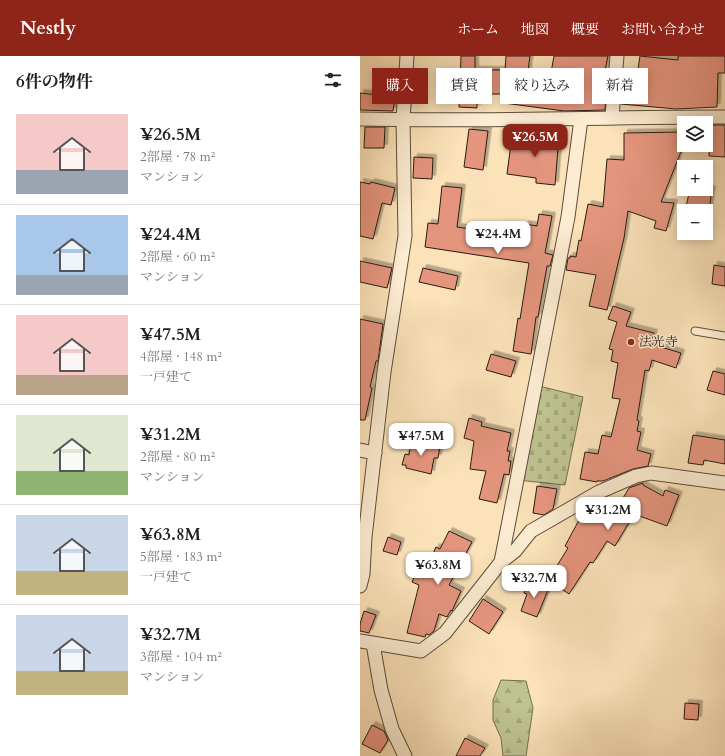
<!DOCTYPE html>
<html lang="ja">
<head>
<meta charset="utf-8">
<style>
  :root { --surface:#fff; --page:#f6f6f6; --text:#222; --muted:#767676; --line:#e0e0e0; --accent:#8f2418 }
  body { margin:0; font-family:Cardo,"Noto Serif JP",serif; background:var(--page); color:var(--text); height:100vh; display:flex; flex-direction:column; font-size:15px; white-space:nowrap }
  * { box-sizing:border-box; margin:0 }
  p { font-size:13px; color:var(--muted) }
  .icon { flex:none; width:22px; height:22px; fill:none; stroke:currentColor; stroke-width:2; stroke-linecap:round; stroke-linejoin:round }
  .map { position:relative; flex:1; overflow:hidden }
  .details { display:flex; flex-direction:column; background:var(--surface); width:360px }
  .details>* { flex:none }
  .hud { position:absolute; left:12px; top:12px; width:293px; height:36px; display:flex; gap:8px }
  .tools { position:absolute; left:317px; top:60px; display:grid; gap:8px }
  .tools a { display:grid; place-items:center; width:36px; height:36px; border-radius:0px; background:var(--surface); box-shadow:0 2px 10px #0003; font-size:20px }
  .price { position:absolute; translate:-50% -34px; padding:0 9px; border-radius:8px; background:#fff; color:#222; font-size:13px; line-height:26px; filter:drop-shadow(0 1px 2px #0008) }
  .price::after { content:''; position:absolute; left:50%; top:24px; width:12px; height:9px; margin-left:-6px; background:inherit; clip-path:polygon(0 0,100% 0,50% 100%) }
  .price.active { background:var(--accent); color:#fff }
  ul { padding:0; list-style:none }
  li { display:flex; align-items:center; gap:12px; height:100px; padding:0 16px }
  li+li { border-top:1px solid var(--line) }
  li span { display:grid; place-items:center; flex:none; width:112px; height:80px; border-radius:0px; color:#555 }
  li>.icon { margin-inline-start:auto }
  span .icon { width:48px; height:48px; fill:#fffc; stroke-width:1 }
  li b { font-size:17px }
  h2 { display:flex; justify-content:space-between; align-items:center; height:48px; padding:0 16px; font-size:17px }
  .chip { padding:0 14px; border-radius:0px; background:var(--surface); box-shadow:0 2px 10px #0003; font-size:14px; line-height:36px }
  .chip.active { background:var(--accent); color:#fff }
  header { display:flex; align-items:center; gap:24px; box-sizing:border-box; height:56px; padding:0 20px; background:var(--accent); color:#fff }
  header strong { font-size:19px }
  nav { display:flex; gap:22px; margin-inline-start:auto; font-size:14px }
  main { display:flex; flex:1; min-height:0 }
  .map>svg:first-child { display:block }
  .forest { fill:url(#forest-firs); stroke:#736f50 }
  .cemetery { fill:url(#cemetery-stones); stroke:#736f50 }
  .building { fill:#e5957e; stroke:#281b11; filter:url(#shadow) }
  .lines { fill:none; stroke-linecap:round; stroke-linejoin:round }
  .service-casing { stroke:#5d4d3b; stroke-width:9 }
  .minor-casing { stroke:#5d4d3b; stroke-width:15 }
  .service { stroke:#fcecd2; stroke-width:7 }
  .minor { stroke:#fcecd2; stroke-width:13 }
  .poi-dot { fill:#8f2418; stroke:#fcecd2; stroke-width:1.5 }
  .labels { text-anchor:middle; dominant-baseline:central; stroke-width:3; stroke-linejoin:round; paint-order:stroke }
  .poi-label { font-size:13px; fill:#281b11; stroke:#fcecd2; text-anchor:start }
</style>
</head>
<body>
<header>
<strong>Nestly</strong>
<nav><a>ホーム</a><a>地図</a><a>概要</a><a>お問い合わせ</a></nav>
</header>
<main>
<section class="details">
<h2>6件の物件<svg class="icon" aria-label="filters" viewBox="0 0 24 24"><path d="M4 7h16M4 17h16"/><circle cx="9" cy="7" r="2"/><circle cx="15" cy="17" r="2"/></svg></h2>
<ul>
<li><span style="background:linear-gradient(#f6c9c9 70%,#9aa5b1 0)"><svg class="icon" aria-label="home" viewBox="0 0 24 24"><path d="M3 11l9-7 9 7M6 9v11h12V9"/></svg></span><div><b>¥26.5M</b><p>2部屋 · 78 m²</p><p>マンション</p></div></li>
<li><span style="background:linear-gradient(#a9c7e8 75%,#9aa5b1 0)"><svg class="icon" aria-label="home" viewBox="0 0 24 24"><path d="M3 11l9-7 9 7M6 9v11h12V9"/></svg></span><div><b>¥24.4M</b><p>2部屋 · 60 m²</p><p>マンション</p></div></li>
<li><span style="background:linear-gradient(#f6c9c9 75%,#b9a48a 0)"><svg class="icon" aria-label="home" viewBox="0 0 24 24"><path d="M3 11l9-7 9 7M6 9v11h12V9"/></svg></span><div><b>¥47.5M</b><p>4部屋 · 148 m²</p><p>一戸建て</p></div></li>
<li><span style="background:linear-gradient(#dfe7d0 70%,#8fb573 0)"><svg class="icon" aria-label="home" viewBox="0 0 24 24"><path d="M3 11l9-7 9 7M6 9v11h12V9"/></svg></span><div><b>¥31.2M</b><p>2部屋 · 80 m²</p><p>マンション</p></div></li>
<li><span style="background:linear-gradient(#c9d6e8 70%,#c2b280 0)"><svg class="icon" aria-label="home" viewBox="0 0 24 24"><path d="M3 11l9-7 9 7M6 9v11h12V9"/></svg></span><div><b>¥63.8M</b><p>5部屋 · 183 m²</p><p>一戸建て</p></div></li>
<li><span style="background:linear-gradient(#c9d6e8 70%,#c2b280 0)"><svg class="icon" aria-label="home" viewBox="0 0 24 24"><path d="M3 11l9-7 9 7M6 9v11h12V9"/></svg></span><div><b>¥32.7M</b><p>3部屋 · 104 m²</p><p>マンション</p></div></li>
</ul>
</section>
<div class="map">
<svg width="365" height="700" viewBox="0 0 365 700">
  <defs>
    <pattern id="forest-firs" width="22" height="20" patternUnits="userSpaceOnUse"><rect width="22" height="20" fill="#bec390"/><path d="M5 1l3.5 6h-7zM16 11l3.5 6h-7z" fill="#a3a77b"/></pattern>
    <pattern id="cemetery-stones" width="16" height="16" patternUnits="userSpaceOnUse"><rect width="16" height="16" fill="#bec390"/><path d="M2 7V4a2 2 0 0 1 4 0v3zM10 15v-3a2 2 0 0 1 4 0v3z" fill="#a3a77b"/></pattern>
    <filter id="shadow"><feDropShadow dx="3.5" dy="-3.5" stdDeviation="0" flood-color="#0004"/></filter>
  </defs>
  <rect width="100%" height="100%" fill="#fbe2b9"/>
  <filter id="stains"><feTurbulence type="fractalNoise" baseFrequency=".005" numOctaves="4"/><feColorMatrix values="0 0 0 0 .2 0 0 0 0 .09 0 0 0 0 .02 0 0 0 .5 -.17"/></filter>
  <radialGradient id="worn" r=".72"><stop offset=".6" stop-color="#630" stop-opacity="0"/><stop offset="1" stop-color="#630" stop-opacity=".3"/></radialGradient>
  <polygon class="forest" points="141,624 166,625 173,652 166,700 143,700 141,682 133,664 133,644"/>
  <polygon class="cemetery" points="179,330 223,341 205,429 157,424"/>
  <g class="building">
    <polygon points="101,0 115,0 115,14 145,14 146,0 170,0 166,30 188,33 194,0 248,0 244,19 247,19 245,54 204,55 144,47 145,38 117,38 117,52 99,51"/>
    <polygon points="280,0 318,4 318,0 365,0 365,17 358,17 357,51 316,53 261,48 263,20 277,20"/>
    <polygon points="0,37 35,41 33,55 0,54"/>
    <polygon points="350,69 365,69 365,101 349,100"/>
    <polygon points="5,71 25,71 24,92 4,92"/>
    <polygon points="109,73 128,75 123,114 104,111"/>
    <polygon points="324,76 324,88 301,146 314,147 306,175 294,172 296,165 268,155 264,182 247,254 229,250 236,219 206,214 208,202 210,202 210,200 216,201 219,184 221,185 228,148 243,151 247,103 264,104 264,77"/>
    <polygon points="180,79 199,80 195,129 176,127 176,122 147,118 152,80 180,83"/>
    <polygon points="54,101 73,102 72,123 53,122"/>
    <polygon points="0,126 10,128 11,126 35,132 31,149 22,147 13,183 0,180"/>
    <polygon points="82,130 102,132 97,171 163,181 165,168 177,170 179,158 192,160 185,197 193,199 190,210 187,210 178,261 176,261 171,298 153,295 158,262 160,263 169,207 65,191 68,167 78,168"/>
    <polygon points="330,133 352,133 349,155 325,155"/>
    <polygon points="0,205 32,212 27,232 0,226"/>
    <polygon points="354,209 365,211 365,230 352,228"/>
    <polygon points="63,212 98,220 95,234 59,226"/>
    <polygon points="253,250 271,256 266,270 294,277 291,288 321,297 316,312 292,304 289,315 285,314 277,364 279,365 277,375 281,376 277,394 291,398 288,410 273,413 243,425 237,425 237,426 220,423 225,396 238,398 242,379 251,381 260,343 252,342 258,307 251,305 253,294 249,293 257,266 248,263"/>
    <polygon points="0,263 23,268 18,305 16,305 10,331 12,332 5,364 0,364"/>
    <polygon points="131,298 156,305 151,321 126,314"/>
    <polygon points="353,315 365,318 365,339 347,334"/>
    <polygon points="109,362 122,366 121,370 151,377 147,395 150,395 148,405 151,405 149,419 144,418 137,447 119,443 126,415 110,413 114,385 104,382"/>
    <polygon points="333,379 365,384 365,408 344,404 343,409 328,407"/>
    <polygon points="51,386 80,390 78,402 74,402 71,418 46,412 46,409 42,409 45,398 49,399"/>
    <polygon points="283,427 283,429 303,440 305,434 319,439 307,470 274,458 255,490 247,485 233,507 230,506 209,538 188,524 208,492 205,490 225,453 228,451 250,464 269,432"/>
    <polygon points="177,430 197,433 193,453 184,459 173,457"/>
    <polygon points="89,475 112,486 89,529 101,535 92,555 91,554 87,561 79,558 74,575 69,579 66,578 65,581 47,577 59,529 52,526 58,513 65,516 76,491 80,493"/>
    <polygon points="28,481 41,486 37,499 23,495"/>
    <polygon points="168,526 188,534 177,561 161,555 167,538 164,537"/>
    <polygon points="123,543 143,556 129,578 109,565"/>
    <polygon points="4,555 16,559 9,577 0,575 0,568"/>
    <polygon points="325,647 339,648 338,664 324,663"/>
    <polygon points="12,669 24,675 28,684 20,697 2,688"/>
    <polygon points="105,682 125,692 120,700 96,700"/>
  </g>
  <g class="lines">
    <defs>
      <polyline id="service" points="335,275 365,280"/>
      <g id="minor">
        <polyline points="252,61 257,0"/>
        <path d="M 0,63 C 122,66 243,61 365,61"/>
        <polyline points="0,394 15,397"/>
        <polyline points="141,506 208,161 221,63"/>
        <polyline points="0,530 3,518 5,481 24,316 45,180 43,64 47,0"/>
        <polyline points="0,585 61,595 85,577 141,506 155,495 171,475 239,436 276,420 291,417 365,427"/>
        <polyline points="13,588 21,634 32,673 45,700"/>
      </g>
    </defs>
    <use href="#service" class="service-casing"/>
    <use href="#minor" class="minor-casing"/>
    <use href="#service" class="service"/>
    <use href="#minor" class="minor"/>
  </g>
  <circle class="poi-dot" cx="271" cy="286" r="4"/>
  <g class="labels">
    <g class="poi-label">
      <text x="279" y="286">法光寺</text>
    </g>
  </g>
  <rect width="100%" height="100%" filter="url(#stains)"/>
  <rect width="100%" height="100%" fill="url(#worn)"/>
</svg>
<div class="tools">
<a><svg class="icon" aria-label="layers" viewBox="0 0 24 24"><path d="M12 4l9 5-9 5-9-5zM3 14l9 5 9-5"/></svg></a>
<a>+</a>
<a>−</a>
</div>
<b class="price active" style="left:175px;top:102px">¥26.5M</b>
<b class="price" style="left:138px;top:199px">¥24.4M</b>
<b class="price" style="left:61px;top:401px">¥47.5M</b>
<b class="price" style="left:248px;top:475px">¥31.2M</b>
<b class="price" style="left:78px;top:530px">¥63.8M</b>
<b class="price" style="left:174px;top:543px">¥32.7M</b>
<div class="hud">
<a class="chip active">購入</a>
<a class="chip">賃貸</a>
<a class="chip">絞り込み</a>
<a class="chip">新着</a>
</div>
</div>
</main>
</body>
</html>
